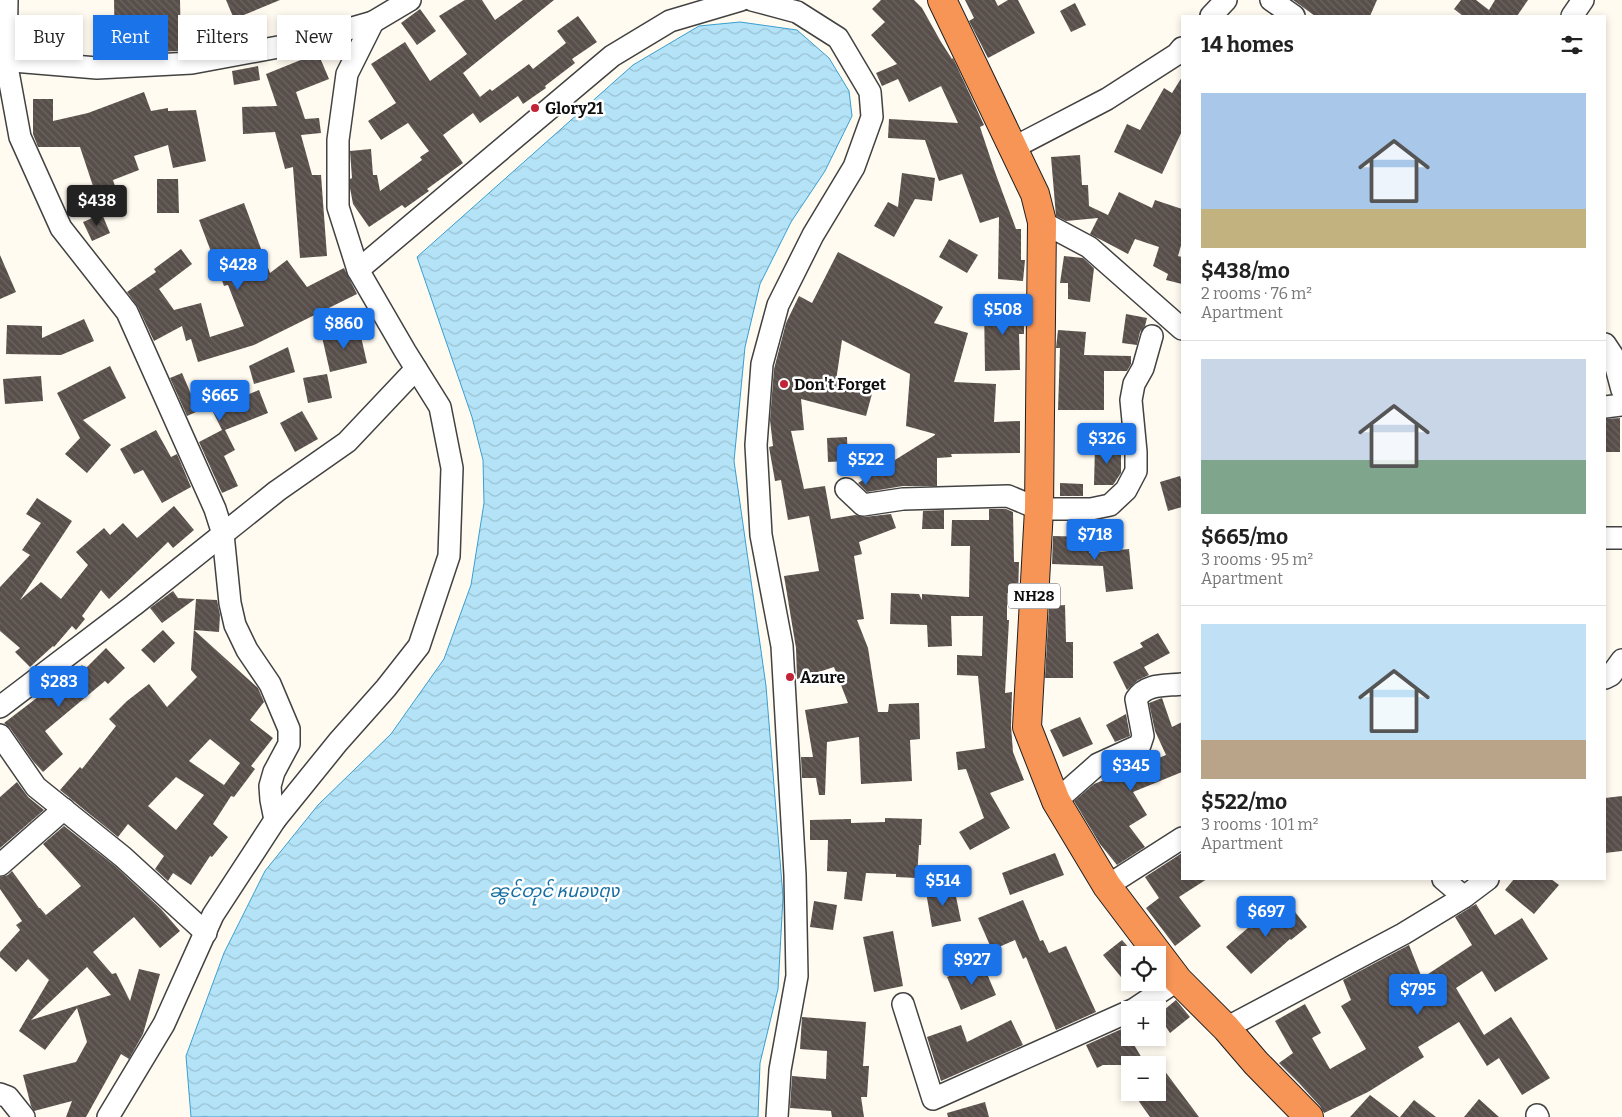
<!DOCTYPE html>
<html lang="en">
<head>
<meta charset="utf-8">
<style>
  :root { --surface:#fff; --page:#f6f6f6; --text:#222; --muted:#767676; --line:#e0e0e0; --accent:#1a73e8 }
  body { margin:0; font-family:Bitter,"Noto Sans Myanmar","Noto Sans Thai",serif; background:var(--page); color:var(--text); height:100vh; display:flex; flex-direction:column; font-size:19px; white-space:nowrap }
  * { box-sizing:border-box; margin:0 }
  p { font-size:16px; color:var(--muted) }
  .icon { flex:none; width:28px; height:28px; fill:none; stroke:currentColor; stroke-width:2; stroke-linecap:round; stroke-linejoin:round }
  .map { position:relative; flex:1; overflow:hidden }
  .sheet { position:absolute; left:1181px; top:15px; width:425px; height:865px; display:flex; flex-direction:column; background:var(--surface); border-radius:0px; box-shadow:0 2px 8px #0003 }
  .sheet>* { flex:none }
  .top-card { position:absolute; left:15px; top:15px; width:475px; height:45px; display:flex; gap:10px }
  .controls { position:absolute; left:1121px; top:946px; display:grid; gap:10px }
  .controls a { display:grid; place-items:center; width:45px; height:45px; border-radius:0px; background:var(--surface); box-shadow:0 2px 8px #0003; font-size:25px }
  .price { position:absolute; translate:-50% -42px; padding:0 11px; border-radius:5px; background:var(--accent); color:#fff; font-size:16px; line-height:32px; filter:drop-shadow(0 1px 2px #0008) }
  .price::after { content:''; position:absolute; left:50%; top:30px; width:15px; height:11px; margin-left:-8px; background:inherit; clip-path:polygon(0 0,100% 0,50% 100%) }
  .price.active { background:#222; color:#fff }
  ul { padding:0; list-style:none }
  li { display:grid; align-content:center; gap:10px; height:265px; padding:0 20px }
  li+li { border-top:1px solid var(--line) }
  li span { display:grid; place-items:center; height:155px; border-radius:0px; color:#555 }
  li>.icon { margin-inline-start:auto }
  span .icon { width:90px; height:90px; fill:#fffc; stroke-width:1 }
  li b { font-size:21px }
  h2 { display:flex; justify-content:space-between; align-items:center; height:60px; padding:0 20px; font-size:21px }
  .chip { padding:0 18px; border-radius:0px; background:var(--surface); box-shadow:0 2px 8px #0003; font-size:18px; line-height:45px }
  .chip.active { background:var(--accent); color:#fff }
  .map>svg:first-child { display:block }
  .water { fill:url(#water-waves); stroke:#3a9ed0 }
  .building { fill:url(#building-back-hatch); fill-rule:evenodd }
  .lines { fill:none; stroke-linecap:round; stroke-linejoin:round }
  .minor-casing { stroke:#424242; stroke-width:24 }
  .highway-casing { stroke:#202020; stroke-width:30 }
  .minor { stroke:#fff; stroke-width:21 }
  .highway { stroke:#f79557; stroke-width:28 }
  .poi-dot { fill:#c22336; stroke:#fff; stroke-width:2 }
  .labels { text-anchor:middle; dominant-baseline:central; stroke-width:5; stroke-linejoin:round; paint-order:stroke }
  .shield { fill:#fff; stroke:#575757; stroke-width:1 }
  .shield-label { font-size:15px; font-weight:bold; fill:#0f0f0f }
  .poi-label { font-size:16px; font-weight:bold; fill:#0f0f0f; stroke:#fff; text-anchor:start }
  .water-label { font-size:18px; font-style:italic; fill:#156fa4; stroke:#fff }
</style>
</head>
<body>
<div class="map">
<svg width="1622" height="1117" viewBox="0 0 1622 1117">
  <defs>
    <pattern id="water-waves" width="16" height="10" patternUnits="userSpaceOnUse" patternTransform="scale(1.25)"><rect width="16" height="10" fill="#b4e3f7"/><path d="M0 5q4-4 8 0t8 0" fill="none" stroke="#9ac2d3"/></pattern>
    <pattern id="building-back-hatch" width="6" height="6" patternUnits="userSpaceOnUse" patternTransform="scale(1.25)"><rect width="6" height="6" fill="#584f4b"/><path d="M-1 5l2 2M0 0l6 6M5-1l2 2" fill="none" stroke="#6b6461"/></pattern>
  </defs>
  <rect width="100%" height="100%" fill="#fffbf0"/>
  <polygon class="water" points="740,22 797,30 829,58 849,91 852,116 825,171 791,222 760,284 745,347 734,461 766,686 783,897 778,989 760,1063 758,1117 191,1117 186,1056 224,953 265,871 318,805 391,734 444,659 471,585 484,503 483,460 472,417 417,257 633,65 699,26"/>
  <g class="building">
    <polygon points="114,0 180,0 181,51 115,53"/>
    <polygon points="226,0 280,0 234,19"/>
    <polygon points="465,0 482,0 495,20 523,0 554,0 463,73 480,97 490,89 492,91 529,64 533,69 566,43 557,31 578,16 597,42 572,59 575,63 545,86 546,88 523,104 518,96 480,123 473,113 443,135 463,163 427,189 429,191 405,208 402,205 369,227 353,204 350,188 350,179 352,178 350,151 371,149 373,175 377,175 380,191 422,160 420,157 429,151 408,123 381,140 368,121 396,103 371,64 405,42 430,81 467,54 439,16"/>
    <polygon points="881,0 914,0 922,8 941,42 952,59 953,58 984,125 980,127 995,172 1016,229 1021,229 1021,260 1025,260 1023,281 998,279 999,217 980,223 962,174 939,181 925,140 888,138 889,119 958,123 941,86 909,102 898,79 882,86 876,73 897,64 871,35 885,22 872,9"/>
    <polygon points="965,0 995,0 998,6 1008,0 1018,0 1035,33 988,58 969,21 974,18"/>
    <polygon points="1293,0 1377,0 1370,16 1315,16"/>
    <polygon points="1461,0 1476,0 1489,10 1495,0 1528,0 1517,16 1463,16 1454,9"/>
    <polygon points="1075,3 1086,25 1071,32 1060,11"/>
    <polygon points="420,9 436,31 417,45 401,23"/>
    <polygon points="318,53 329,79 296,92 305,119 319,118 321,133 301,135 312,175 321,175 327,256 300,258 293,167 285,169 275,132 243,134 242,107 277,106 266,74"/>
    <polygon points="258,66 260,80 234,85 232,71"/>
    <polygon points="1182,77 1182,131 1162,174 1114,152 1127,124 1140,130 1164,88 1172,93"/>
    <polygon points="144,92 151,111 168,108 168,111 196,110 206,161 173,168 168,145 134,156 139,170 113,180 116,189 96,195 80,147 38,147 33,134 33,99 53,99 53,121 88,113"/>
    <polygon points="1080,155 1082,185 1088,185 1089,206 1108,215 1119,192 1152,208 1155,200 1182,209 1182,242 1178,256 1182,257 1182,284 1166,280 1168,274 1153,266 1159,247 1135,239 1128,254 1090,234 1098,218 1066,221 1056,216 1051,157"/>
    <polygon points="902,173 935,178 932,201 915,199 894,237 874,226 888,202 898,207"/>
    <polygon points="157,179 178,179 179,213 157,213"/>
    <polygon points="244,203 270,273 287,260 307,287 344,268 357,294 254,345 198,362 191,339 186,341 182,326 154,341 138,307 127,292 156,272 154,269 181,249 192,264 159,289 174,310 201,303 210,337 244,326 228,285 224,286 199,220"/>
    <polygon points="102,214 110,233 92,241 83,222"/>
    <polygon points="949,239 978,255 967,273 939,257"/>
    <polygon points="838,252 943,307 934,323 968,333 954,382 996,384 994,422 1020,421 1020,453 951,454 952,457 937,458 937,486 903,486 867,492 858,483 935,435 935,434 906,426 910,374 842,340 836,381 873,390 866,416 801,399 804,430 791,431 804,489 825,486 831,519 855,515 864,517 891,514 896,528 859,542 862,554 854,556 864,619 857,620 868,648 878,712 888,712 889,704 919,703 920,739 910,740 912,781 861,784 859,737 827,742 825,795 819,795 816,778 802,778 801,757 813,757 805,710 848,703 834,667 797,679 796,648 784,576 819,571 809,516 788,520 781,480 775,481 769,447 773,446 770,420 774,369 786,323 799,296 812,303"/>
    <polygon points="0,255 16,292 0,299"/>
    <polygon points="1064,256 1083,258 1094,268 1090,302 1068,299 1068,283 1060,283"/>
    <polygon points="984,304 1024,304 1024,334 1019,334 1020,370 985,371"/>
    <polygon points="1126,314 1147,318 1145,326 1140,332 1137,345 1122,343"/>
    <polygon points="84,319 94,341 61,355 6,354 7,325 42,326 42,338"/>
    <polygon points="359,328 367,363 330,372 322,337"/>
    <polygon points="1058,330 1086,332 1084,355 1131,356 1131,364 1127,371 1104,371 1104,410 1058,410 1060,348 1056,348"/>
    <polygon points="288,347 295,372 254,384 249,366"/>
    <polygon points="110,366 126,398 83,420 111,445 87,473 65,454 80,438 57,393"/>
    <polygon points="182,373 191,394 218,381 229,402 259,390 268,413 225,430 235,450 224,456 238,486 222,493 199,442 222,430 210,406 187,416 170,378"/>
    <polygon points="327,374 332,398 308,403 303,378"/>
    <polygon points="41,376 43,401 5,404 3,379"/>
    <polygon points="302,411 318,439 295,452 280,423"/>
    <polygon points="1620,418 1620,452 1605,452 1605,419"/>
    <polygon points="156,430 171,457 177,454 191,487 162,503 143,470 134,474 120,449"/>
    <polygon points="847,437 848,461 828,462 827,438"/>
    <polygon points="1095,446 1121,446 1121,473 1113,485 1094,485"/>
    <polygon points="1180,476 1182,483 1182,507 1168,511 1160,482"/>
    <polygon points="1060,483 1083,484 1083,496 1060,496"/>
    <polygon points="37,498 72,521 20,600 41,582 61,599 88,565 76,552 104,528 110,535 123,523 137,538 174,506 194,530 173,548 168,542 109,599 101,590 82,616 85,619 76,630 72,626 54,647 53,646 30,667 15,652 20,648 0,631 0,587 30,555 22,550 41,523 26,514"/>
    <polygon points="989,509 1006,509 1013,512 1014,562 1019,562 1018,594 1007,593 1007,620 1009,620 1005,693 1012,692 1011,726 1013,752 1024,780 990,793 1010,828 970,850 959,832 984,818 966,769 958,770 956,752 985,748 978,676 957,675 957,655 982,656 983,616 951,616 952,646 928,647 927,625 890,624 891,593 919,594 922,600 922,594 969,597 970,546 951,546 952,520 989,520"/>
    <polygon points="944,510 944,529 922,529 923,511"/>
    <polygon points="1053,536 1089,537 1089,553 1129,549 1133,589 1106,592 1103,566 1052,564"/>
    <polygon points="173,591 178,598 195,599 162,623 150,608"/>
    <path d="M 196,599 L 217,600 L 220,615 L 219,632 L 194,630 L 258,688 L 264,702 L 250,720 L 273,738 L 251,766 L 255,769 L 234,797 L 231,796 L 213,824 L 228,837 L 212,857 L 210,856 L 191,885 L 173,873 L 168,881 L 155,869 L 164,856 L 128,824 L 118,837 L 60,790 L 80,767 L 82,769 L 116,726 L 109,719 L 127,701 L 149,684 L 167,707 L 197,677 L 191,670 ZM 210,739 L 240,763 L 224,785 L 189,761 ZM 176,777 L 204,795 L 176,830 L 148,806 Z"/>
    <polygon points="1065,605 1066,642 1073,642 1073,678 1045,678 1049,606"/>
    <polygon points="163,630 175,643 154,663 141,650"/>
    <polygon points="1158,633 1170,653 1144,667 1149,675 1138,680 1127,690 1113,662 1143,647 1140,643"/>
    <polygon points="106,648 125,668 108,684 105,681 45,731 63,754 43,772 33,761 10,728 4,723 42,694 41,693 60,677 63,682 82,665 85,669"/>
    <polygon points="1162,698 1172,727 1182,722 1182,772 1133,792 1147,815 1129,826 1145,847 1117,865 1100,844 1074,801 1094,784 1166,755 1155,731 1149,703"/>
    <polygon points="1126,714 1130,736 1115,742 1106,725"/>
    <polygon points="1080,717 1093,744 1063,757 1050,730"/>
    <polygon points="17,782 28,797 44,810 0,848 0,797"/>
    <polygon points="1622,796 1622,851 1605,853 1605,798"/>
    <polygon points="885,818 922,819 921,845 919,845 917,878 896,877 896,874 866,873 862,901 844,899 847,872 827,871 828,840 810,840 810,820 851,819 851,823 885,822"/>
    <path d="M 64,826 L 115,866 L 161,909 L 180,931 L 160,948 L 134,917 L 93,952 L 112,974 L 116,973 L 130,1001 L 139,969 L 160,974 L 143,1034 L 129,1059 L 121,1054 L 86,1117 L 66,1117 L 72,1101 L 34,1111 L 31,1106 L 23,1075 L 76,1062 L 87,1042 L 77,1008 L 45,1050 L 19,1031 L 49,980 L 28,959 L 16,972 L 0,957 L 0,952 L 20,930 L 16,925 L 22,921 L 0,889 L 0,877 L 8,875 L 12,871 L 39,908 L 40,908 L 46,915 L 81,886 L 43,844 ZM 87,967 L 111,995 L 31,1020 Z"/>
    <polygon points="1055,853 1064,875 1010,895 1002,873"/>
    <polygon points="1182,853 1182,879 1207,879 1179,897 1201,926 1175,946 1146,908 1159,898 1145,877"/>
    <polygon points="1514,879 1551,879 1559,885 1534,914 1505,890"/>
    <polygon points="954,887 961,921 932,927 926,892"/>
    <polygon points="1023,900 1040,941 1043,940 1049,953 1066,946 1096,1012 1056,1030 1026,957 1023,959 1015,940 992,950 978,918"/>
    <polygon points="814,901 837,905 833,930 810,927"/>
    <polygon points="1288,903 1307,927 1291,940 1290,939 1251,974 1226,947 1257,920 1261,924"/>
    <polygon points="1476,904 1495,935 1522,918 1548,959 1495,992 1482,971 1456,988 1484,1035 1511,1017 1550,1078 1522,1095 1499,1058 1487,1066 1459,1022 1418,1047 1424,1057 1368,1092 1324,1113 1320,1106 1299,1083 1279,1063 1293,1053 1275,1021 1305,1004 1321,1033 1312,1038 1330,1069 1366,1049 1341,1006 1351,1000 1343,980 1409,945 1422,978 1472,945 1455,917"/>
    <polygon points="893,931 903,986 874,992 863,937"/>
    <polygon points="1122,940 1130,949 1130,988 1103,955"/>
    <polygon points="982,962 996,995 961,1010 947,977"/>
    <polygon points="1176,1000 1190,1017 1170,1033 1158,1015"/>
    <polygon points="802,1017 866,1022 863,1066 869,1066 867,1097 861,1097 864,1117 832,1117 831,1111 790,1108 792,1076 826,1079 827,1051 800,1049"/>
    <polygon points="1011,1020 1023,1045 941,1081 927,1037 961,1025 967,1042"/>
    <polygon points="1126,1027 1130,1038 1146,1065 1103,1065 1097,1068 1086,1045"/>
    <polygon points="1158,1062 1199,1117 1150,1117 1140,1103 1134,1092 1158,1092"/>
    <polygon points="1370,1095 1399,1117 1350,1117"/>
    <polygon points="1479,1099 1499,1117 1464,1117"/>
    <polygon points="1414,1100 1436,1117 1400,1117"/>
    <polygon points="985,1102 989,1117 948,1117 947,1113"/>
  </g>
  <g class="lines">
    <defs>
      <g id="minor">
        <polyline points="7,0 6,61 20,137 61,228 127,312 215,509 223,534 230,603 235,625 247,650 270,684 289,729 289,744 274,772 270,786 271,800 275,820"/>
        <polyline points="752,0 797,12 838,38 870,92 872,117 854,167 813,235 778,305 762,364 756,445 761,535 782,646 795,875 797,976 780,1070 777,1117"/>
        <polyline points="1271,0 1294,16"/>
        <polyline points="1211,16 1226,0"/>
        <polyline points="1572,16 1583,0"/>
        <polyline points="0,60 97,68 192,63 300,43 373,22 410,0"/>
        <polyline points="1013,148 1107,99 1177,54 1182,48"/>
        <polyline points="1042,222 1089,247 1182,329"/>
        <polyline points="358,270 612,56 670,21 741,0"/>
        <polyline points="1605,344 1613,356 1622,390"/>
        <polyline points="1605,407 1622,405"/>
        <polyline points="846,489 863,505 903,499 1008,496 1039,509 1091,509 1110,505 1126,490 1136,471 1136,452 1131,400 1134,384 1143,368 1152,336"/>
        <polyline points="1605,538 1622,538"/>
        <polyline points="1605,678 1611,675 1622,660"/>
        <polyline points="0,707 134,605 277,491 347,442 416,369"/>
        <polyline points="0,735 36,787 123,857 206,933"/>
        <path d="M 1056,801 L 1098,764 L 1140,745 L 1143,736 L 1136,699 C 1146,683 1166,686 1182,684"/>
        <polyline points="0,865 64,809"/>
        <polyline points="1443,879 1464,897"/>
        <polyline points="1107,886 1182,838"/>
        <polyline points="903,1004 933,1099 1130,1011"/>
        <polyline points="1133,1010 1178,980"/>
        <polyline points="1226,1028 1403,934 1464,897 1488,879"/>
        <polyline points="0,1094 8,1097 24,1117"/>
        <polyline points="1537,1115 1538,1117"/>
        <polyline points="108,1117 164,1024 213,915 275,820 338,742 386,688 419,646 449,556 452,468 440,407 405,351 358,270 338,207 338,140 347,74 373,22"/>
      </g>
      <polyline id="highway" points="942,0 1035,194 1042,222 1039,509 1027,727 1056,801 1107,886 1178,980 1226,1028 1256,1063 1309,1117"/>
    </defs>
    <use href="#minor" class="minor-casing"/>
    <use href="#highway" class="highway-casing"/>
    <use href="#minor" class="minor"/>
    <use href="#highway" class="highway"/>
  </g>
  <g class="poi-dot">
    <circle cx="535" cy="108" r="5"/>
    <circle cx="784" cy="384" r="5"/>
    <circle cx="790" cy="677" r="5"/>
  </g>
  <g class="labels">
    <rect class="shield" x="1008" y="583.5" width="52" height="25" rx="4"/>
    <g class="shield-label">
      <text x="1034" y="596">NH28</text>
    </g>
    <g class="poi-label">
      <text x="545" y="108">Glory21</text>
      <text x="794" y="384">Don't Forget</text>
      <text x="800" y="677">Azure</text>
    </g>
    <g class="water-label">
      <text x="554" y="891">ၼွင်တုင် หนองตุง</text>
    </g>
  </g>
</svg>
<div class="controls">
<a><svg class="icon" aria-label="locate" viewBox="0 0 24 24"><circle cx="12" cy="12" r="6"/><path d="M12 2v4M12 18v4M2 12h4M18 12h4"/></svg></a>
<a>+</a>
<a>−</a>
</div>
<b class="price active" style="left:97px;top:227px">$438</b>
<b class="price" style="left:238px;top:291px">$428</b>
<b class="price" style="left:1003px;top:336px">$508</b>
<b class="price" style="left:344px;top:350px">$860</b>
<b class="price" style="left:220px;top:422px">$665</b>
<b class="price" style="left:1107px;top:465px">$326</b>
<b class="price" style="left:866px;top:486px">$522</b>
<b class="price" style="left:1095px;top:561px">$718</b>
<b class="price" style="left:59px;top:708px">$283</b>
<b class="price" style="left:1131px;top:792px">$345</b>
<b class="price" style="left:943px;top:907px">$514</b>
<b class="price" style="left:1266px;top:938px">$697</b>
<b class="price" style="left:972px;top:986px">$927</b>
<b class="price" style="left:1418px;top:1016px">$795</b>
<div class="top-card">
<a class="chip">Buy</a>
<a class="chip active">Rent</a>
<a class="chip">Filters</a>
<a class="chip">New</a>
</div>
<section class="sheet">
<h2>14 homes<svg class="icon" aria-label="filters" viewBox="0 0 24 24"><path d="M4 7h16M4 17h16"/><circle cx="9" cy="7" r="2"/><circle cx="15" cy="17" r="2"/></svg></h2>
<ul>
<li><span style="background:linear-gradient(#a9c7e8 75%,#c2b280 0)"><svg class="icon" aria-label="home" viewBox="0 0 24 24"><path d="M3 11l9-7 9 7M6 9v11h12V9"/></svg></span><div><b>$438/mo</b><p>2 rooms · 76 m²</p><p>Apartment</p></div></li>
<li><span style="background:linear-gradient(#c9d6e8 65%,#7fa58c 0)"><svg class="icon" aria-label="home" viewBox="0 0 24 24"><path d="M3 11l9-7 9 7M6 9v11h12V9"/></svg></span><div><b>$665/mo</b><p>3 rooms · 95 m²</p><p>Apartment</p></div></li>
<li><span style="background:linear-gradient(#bfe0f5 75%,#b9a48a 0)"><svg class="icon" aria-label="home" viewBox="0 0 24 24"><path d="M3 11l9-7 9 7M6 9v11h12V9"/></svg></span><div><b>$522/mo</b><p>3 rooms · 101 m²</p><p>Apartment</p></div></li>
</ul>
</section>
</div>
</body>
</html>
